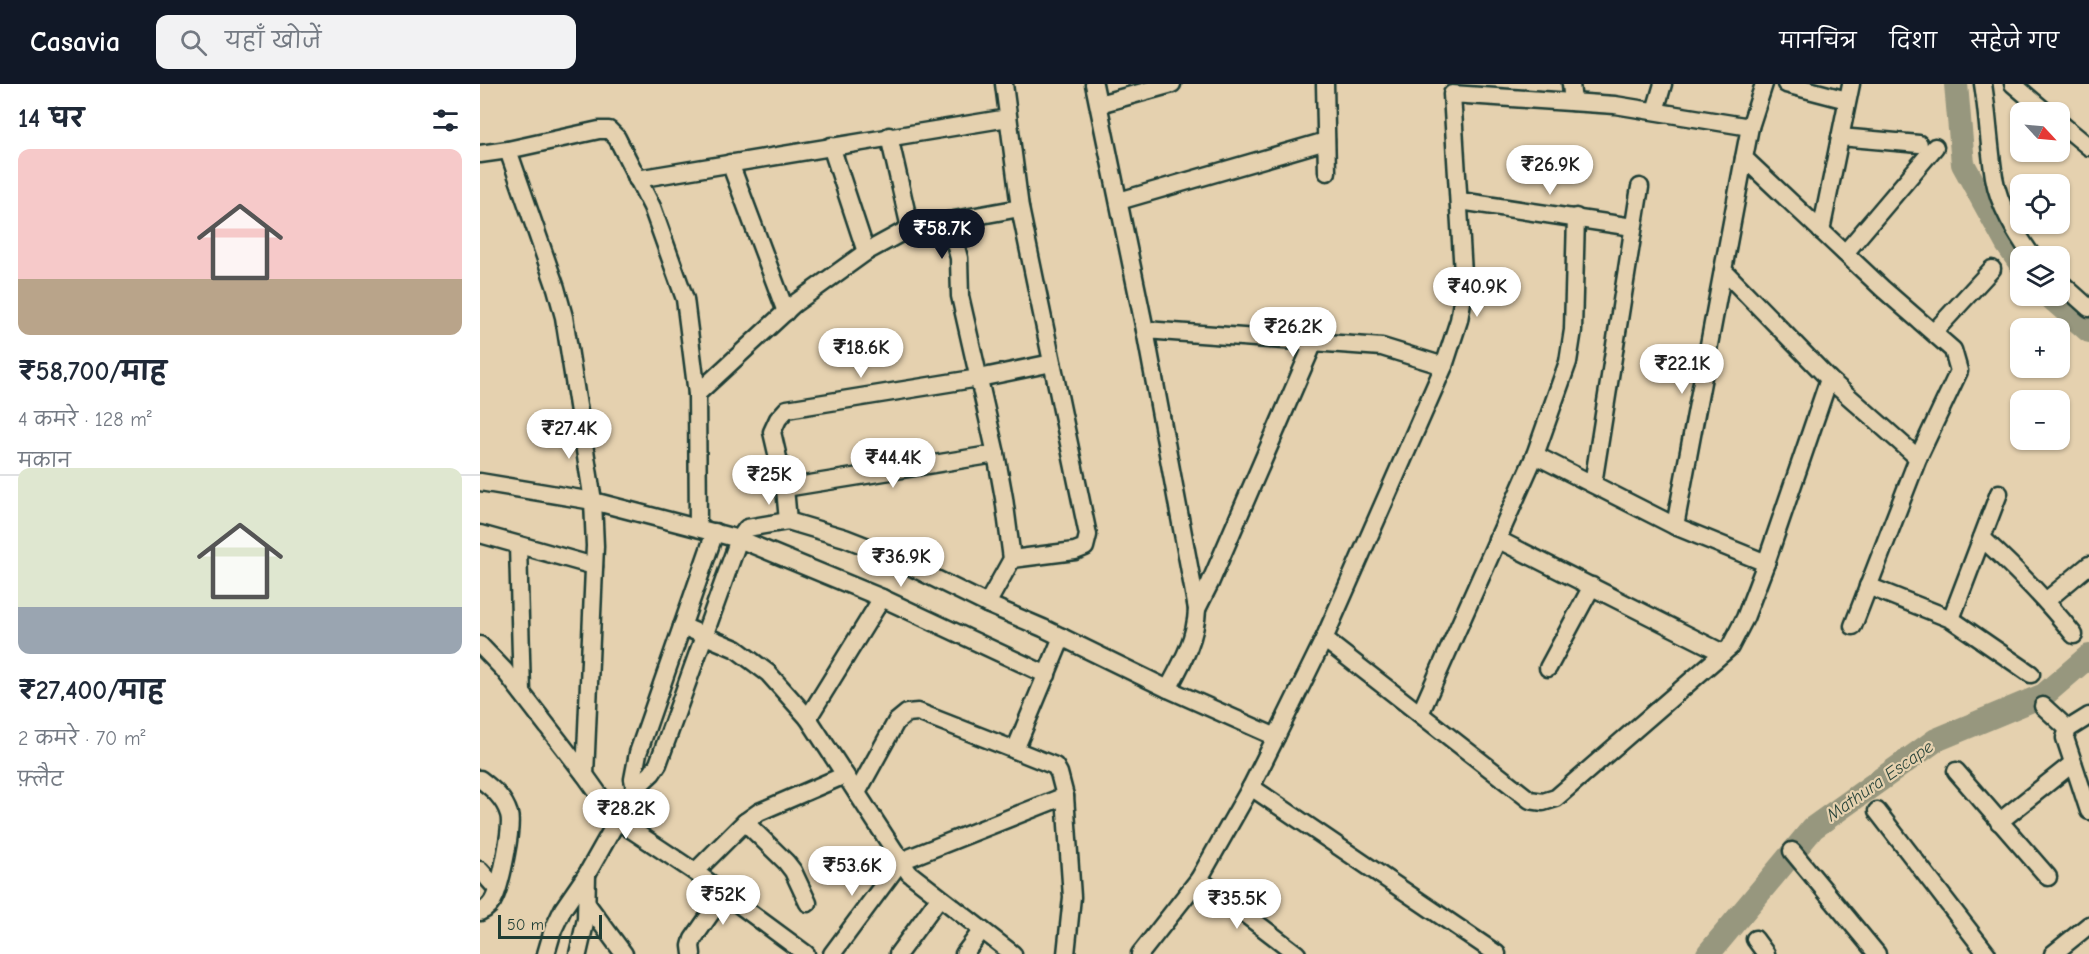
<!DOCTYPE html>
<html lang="hi">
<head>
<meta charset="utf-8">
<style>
  :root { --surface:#fff; --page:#f2f2f3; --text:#1f2937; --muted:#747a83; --line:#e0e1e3; --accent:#111827 }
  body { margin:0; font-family:"Comic Neue","Playpen Sans Deva",sans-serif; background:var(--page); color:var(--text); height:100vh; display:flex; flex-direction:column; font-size:22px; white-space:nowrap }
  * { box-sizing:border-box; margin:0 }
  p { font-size:20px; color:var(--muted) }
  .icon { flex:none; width:33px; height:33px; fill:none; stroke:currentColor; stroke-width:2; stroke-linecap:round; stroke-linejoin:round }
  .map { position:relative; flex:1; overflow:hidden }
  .drawer { display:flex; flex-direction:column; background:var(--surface); width:480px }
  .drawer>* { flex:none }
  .needle { width:39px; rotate:116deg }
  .buttons { position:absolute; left:1530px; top:18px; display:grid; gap:12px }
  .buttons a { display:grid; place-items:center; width:60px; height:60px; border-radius:12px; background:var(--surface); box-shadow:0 2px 4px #0004; font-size:30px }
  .scale { position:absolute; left:18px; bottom:15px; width:104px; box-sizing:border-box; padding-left:6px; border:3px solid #1f3d34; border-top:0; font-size:16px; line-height:21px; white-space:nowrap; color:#1f3d34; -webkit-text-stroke:4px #e5d1af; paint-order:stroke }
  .price { position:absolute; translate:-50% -51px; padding:0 14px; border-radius:21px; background:#fff; color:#222; font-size:20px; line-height:39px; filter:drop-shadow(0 2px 3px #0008) }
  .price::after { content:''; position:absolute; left:50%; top:36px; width:18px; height:14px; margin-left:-9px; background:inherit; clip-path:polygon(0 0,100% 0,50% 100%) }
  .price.active { background:var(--accent); color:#fff }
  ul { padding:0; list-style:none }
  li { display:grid; align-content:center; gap:12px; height:318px; padding:0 18px }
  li+li { border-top:2px solid var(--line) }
  li span { display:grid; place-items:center; height:186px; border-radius:12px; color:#555 }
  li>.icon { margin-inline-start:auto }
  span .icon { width:108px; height:108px; fill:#fffc; stroke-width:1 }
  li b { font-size:26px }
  h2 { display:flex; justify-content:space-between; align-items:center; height:72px; padding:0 18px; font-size:26px }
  header { display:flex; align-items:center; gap:36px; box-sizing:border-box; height:84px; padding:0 30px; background:var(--accent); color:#fff }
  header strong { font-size:28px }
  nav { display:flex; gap:33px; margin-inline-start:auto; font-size:21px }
  .search { width:420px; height:54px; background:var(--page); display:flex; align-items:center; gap:15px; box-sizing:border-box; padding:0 21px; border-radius:12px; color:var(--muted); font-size:22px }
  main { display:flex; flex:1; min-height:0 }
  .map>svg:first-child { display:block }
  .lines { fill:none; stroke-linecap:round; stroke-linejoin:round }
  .river { stroke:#97977e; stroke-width:24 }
  .street-casing { stroke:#1f3d34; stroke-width:21 }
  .street { stroke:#e5d1af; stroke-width:16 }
  .labels { text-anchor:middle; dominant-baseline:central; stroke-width:4.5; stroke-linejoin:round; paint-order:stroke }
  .water-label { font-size:18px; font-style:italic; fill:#2b463b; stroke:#e5d1af }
</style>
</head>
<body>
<header>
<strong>Casavia</strong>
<div class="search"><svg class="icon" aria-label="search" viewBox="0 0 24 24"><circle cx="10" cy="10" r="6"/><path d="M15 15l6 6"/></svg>यहाँ खोजें</div>
<nav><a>मानचित्र</a><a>दिशा</a><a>सहेजे गए</a></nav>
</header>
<main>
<section class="drawer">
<h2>14 घर<svg class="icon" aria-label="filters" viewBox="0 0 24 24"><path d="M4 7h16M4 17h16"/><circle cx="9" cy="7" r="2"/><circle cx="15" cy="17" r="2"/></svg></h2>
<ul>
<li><span style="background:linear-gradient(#f6c9c9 70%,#b9a48a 0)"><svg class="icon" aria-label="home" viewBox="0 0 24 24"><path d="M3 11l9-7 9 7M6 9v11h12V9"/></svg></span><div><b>₹58,700/माह</b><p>4 कमरे · 128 m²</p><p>मकान</p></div></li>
<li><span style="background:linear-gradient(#dfe7d0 75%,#9aa5b1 0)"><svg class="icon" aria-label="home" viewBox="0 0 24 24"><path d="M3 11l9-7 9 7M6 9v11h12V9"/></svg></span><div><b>₹27,400/माह</b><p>2 कमरे · 70 m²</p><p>फ़्लैट</p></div></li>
</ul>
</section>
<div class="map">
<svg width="1609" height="870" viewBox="0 0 1609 870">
  <rect width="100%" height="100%" fill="#e5d1af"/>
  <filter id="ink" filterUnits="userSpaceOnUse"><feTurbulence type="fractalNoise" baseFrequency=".0167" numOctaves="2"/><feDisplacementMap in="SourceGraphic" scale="12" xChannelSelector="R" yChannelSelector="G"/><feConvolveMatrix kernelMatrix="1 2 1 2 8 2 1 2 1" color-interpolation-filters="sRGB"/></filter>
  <g filter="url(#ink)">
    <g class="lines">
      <g class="river">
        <polyline points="1476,0 1483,80 1527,160 1540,179"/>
        <polyline points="1569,212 1609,247"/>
        <polyline points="1228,870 1333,744 1456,656 1564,611 1609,572"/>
      </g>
      <defs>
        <g id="street">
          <polyline points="524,0 540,124 608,451 605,463 595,467 532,475"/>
          <path d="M 614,0 L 665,246 L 717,525 C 716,555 702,579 688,605"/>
          <polyline points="845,0 847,88"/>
          <polyline points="1091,0 1093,18"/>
          <polyline points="1306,0 1367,16"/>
          <path d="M 1503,0 C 1508,31 1509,62 1514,93 C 1519,122 1536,149 1552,172"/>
          <polyline points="1533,0 1566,28"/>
          <polyline points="619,20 692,0"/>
          <polyline points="1175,27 1183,0"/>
          <polyline points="1580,39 1609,63"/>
          <polyline points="1270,43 1284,0"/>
          <polyline points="409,52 430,144"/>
          <polyline points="1360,53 1439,60"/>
          <polyline points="351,62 386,168"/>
          <polyline points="28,66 76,204 84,233 113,417 115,462 105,691"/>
          <polyline points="0,70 28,66 119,46 129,46 137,54 172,123 205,215 217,310"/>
          <polyline points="1264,74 1243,186 1349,295 1438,374"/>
          <polyline points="250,79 306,228"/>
          <polyline points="157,95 528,34"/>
          <polyline points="639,117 846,57"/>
          <polyline points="980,117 1153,143"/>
          <polyline points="469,137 479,174 480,212 516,370 524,414 532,475 507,520"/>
          <polyline points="1341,147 1371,0"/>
          <polyline points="1365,169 1455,63"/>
          <polyline points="1580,198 1609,224"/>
          <polyline points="665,246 902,263 964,282"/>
          <polyline points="1454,248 1512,185"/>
          <polyline points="1055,371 1195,442 1286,479"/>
          <polyline points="0,398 113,417 259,455 402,514 567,591"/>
          <polyline points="1113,400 1160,103"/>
          <polyline points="305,404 516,370"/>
          <polyline points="308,437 305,404 292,348 298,335 307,325 499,294 572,279"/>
          <polyline points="1195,442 1243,186"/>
          <polyline points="218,443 217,310 314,220 386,168 430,144 540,124"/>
          <polyline points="0,450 114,482"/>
          <path d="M 1502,454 C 1537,486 1565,514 1594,551"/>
          <polyline points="1017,455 1243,569"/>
          <polyline points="38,461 42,609"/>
          <polyline points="1388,502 1471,535 1551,590"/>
          <polyline points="1567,516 1609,481"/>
          <polyline points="717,525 730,499 834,258"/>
          <polyline points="1471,535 1519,409"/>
          <polyline points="202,542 256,565 288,589 328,634 429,789 533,870"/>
          <polyline points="844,555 1050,716 1063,718 1076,714 1250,563 1265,534 1286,479 1349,295"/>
          <polyline points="0,561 24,586 105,691 137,736 215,788 326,870"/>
          <polyline points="1068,584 1112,502"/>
          <polyline points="1563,622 1588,645"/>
          <polyline points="940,630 1055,371 1088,278 1093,246 1096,133"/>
          <polyline points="1609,632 1588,645 1585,654 1609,727"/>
          <polyline points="328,634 402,514"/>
          <polyline points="1476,687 1568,793"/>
          <path d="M 0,695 C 13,705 24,714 29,730 C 33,743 21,798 15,812 C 12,820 7,825 0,828"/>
          <polyline points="771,703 1017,870"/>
          <polyline points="155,705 153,695 158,669 235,448"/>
          <polyline points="377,709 416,638 427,629 438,628 535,666"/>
          <polyline points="585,712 592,813 586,870"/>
          <polyline points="1397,727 1507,870"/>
          <polyline points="265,738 306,778 313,787 328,819"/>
          <polyline points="1519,738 1593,679"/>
          <polyline points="1312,767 1397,870"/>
          <polyline points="0,786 17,805"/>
          <polyline points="215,788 265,738 279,728 365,691"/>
          <polyline points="719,795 817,870"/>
          <polyline points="107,820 144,870"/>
          <polyline points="1275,855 1286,870"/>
          <polyline points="66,870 73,846 83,825 107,790 155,705 172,689 178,680 259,455 267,444 308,437 365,454 401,468 507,520 563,544 688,605 796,653 844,555 964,282 979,236 984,206 972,10 1135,21 1270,43 1264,74 1403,205 1473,266 1479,287 1438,374 1373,542"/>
          <polyline points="98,870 106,835 107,790"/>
          <polyline points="212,870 211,862 213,855 245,809"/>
          <polyline points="352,870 421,777 585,712 579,689 575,682 535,666 582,553"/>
          <polyline points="418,870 459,814"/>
          <polyline points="484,870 502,846"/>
          <polyline points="660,870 719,795 771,703 796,653"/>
          <polyline points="1573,870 1609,841"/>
        </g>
      </defs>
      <use href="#street" class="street-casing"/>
      <use href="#street" class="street"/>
    </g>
  </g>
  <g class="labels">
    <g class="water-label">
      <text transform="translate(1400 697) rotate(-35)">Mathura Escape</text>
    </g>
  </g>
</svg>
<div class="buttons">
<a><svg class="needle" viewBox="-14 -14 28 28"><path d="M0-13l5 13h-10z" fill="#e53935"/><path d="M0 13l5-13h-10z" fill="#747a83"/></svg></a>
<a><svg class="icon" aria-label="locate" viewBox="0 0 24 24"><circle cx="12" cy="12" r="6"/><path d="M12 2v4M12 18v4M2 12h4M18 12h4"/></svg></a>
<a><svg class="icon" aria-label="layers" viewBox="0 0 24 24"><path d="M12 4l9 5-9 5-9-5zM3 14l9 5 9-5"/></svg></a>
<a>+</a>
<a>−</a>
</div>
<div class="scale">50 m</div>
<b class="price" style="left:1070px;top:112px">₹26.9K</b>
<b class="price active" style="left:462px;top:176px">₹58.7K</b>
<b class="price" style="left:997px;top:234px">₹40.9K</b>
<b class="price" style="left:813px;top:274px">₹26.2K</b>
<b class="price" style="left:381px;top:295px">₹18.6K</b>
<b class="price" style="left:1202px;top:311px">₹22.1K</b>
<b class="price" style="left:89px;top:376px">₹27.4K</b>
<b class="price" style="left:413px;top:405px">₹44.4K</b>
<b class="price" style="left:289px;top:422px">₹25K</b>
<b class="price" style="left:421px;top:504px">₹36.9K</b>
<b class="price" style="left:146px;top:756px">₹28.2K</b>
<b class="price" style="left:372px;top:813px">₹53.6K</b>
<b class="price" style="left:243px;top:842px">₹52K</b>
<b class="price" style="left:757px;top:846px">₹35.5K</b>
</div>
</main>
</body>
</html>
